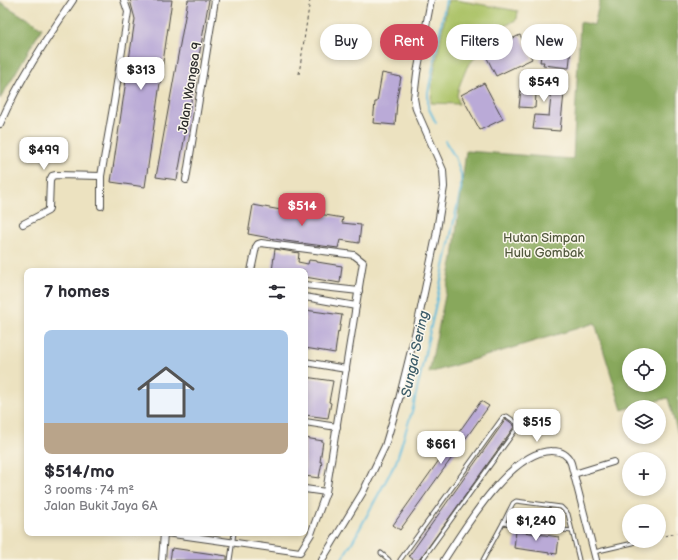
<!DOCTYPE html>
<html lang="en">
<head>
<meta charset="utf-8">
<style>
  :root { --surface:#fff; --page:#f7f7f7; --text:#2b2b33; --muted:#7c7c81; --line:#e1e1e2; --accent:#d1495b }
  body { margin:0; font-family:"Balsamiq Sans",sans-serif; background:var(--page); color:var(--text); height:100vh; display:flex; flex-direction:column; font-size:15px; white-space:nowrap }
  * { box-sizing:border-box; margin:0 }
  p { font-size:13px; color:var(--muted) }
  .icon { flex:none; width:22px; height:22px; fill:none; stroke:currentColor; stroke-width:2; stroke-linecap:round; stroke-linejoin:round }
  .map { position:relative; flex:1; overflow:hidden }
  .sheet { position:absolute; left:24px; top:268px; width:284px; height:268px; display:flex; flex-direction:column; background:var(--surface); border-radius:8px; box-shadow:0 2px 6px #0003 }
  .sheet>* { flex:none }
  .banner { position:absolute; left:320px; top:24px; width:298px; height:36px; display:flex; gap:8px }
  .buttons { position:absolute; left:622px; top:348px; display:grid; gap:8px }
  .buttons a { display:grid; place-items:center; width:44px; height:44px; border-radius:50%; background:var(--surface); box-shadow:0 2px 6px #0003; font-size:20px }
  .price { position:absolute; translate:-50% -34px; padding:0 9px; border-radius:8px; background:#fff; color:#222; font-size:13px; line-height:26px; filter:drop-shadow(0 1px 2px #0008) }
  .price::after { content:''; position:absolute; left:50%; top:24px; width:12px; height:9px; margin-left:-6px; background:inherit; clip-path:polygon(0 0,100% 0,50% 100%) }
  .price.current { background:var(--accent); color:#fff }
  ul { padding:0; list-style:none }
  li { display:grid; align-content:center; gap:8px; height:212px; padding:0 20px }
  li+li { border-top:1px solid var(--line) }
  li span { display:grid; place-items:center; height:124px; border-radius:8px; color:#555 }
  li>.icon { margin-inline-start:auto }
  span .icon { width:72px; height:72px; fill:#fffc; stroke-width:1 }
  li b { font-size:17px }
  h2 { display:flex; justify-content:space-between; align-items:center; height:48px; padding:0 20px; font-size:17px }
  .chip { padding:0 14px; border-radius:18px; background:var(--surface); box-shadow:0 2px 6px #0003; font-size:14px; line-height:36px }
  .chip.current { background:var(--accent); color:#fff }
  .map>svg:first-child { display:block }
  .green { fill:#abc266; stroke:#6b7648 }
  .forest { fill:#88a85b; stroke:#5a6a43; fill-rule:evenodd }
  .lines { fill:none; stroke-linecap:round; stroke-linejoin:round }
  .stream { stroke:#5ebbdc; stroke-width:2 }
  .building { fill:#baaad7 }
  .lane-casing { stroke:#484641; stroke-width:5 }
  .street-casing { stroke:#484641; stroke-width:8 }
  .path { stroke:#484641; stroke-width:1; stroke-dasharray:3 3; stroke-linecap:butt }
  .lane { stroke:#fff; stroke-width:3 }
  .street { stroke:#fff; stroke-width:6 }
  .labels { text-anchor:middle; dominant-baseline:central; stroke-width:3; stroke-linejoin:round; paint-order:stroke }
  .street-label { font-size:13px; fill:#2b2b2b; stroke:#fbf7ec }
  .park-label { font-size:13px; fill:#51583d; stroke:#fbf7ec }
  .water-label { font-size:14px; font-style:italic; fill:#3d5d69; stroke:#fbf7ec }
</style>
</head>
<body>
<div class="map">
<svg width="678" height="560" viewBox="0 0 678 560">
  <rect width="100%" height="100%" fill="#fbf7ec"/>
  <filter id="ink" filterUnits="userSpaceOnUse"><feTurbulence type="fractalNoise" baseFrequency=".025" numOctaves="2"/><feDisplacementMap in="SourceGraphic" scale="8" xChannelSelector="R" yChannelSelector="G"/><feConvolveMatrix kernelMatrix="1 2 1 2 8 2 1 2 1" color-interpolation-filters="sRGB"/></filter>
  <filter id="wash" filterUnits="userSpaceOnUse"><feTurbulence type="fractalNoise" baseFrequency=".012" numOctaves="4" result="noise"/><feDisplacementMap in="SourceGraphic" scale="16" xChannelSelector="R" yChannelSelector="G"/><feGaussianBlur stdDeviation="0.9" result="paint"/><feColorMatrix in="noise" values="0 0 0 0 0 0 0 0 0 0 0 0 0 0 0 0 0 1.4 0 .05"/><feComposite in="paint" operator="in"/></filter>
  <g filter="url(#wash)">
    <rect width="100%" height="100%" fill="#ece2c0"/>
    <polygon class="green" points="448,0 456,0 518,11 517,19 504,27 491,37 478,54 467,67 460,84 457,95 459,104 431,103 432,84"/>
    <g class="forest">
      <path d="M 600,0 L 678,0 L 678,435 L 668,398 L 633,407 L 629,407 L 629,408 L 622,410 L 595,323 L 429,373 L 453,258 L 466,151 L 573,159 L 580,22 L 594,25 ZM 629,355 L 659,355 L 659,385 L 629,385 Z"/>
      <polygon points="0,2 42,28 0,99"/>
    </g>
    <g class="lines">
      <g class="stream">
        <polyline points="436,123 428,107 428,93 446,0"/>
        <polyline points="341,560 354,539 396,462 413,408 461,189 461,174 455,157 445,141"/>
      </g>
    </g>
    <g id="blocks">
      <g class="building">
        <polygon points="130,0 172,0 145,187 111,182 135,19"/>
        <polygon points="188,0 209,0 177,180 156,177"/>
        <polygon points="520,35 532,59 496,76 484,52"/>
        <polygon points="558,47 571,49 569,68 543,65 544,62 540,62 541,56 545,56 545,53 557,54"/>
        <polygon points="382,73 401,77 396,103 397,103 395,125 373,123 375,102 377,102"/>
        <polygon points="522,80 565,84 560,131 533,129 535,115 549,116 551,96 536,94 535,108 519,107"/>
        <polygon points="484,83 503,119 480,130 461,95"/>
        <polygon points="253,205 281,210 281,208 319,215 319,214 343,218 342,223 361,225 359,243 340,240 338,248 286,241 248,234"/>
        <polygon points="275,249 299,253 298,262 308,264 309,260 317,261 317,262 342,266 340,283 305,277 305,271 272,271"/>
        <polygon points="305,310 342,315 339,332 338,331 335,353 305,348"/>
        <polygon points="305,377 333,381 329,402 331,403 328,418 305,415"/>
        <polygon points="481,401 489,406 400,530 393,525"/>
        <polygon points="506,419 514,425 514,427 419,560 414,560 409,556"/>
        <polygon points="305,438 323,441 320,462 322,462 319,478 305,476"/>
        <polygon points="516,531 559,537 557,554 514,548"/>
        <polygon points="172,548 227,556 227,560 170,560"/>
      </g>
    </g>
  </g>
  <g filter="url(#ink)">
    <use href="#blocks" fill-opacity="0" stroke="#484641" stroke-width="1"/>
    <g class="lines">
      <defs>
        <g id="lane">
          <polyline points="503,523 572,531"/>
          <polyline points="594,552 633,543"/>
          <polyline points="381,553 389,560"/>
          <polyline points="230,560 234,533"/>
          <polyline points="400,560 503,417 507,416 517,423 517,428 422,560"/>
          <polyline points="483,560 503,523 513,503 516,501 561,507 568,514 579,560"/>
        </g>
        <g id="street">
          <path d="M 0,124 C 19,80 46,40 73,0"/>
          <polyline points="186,180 215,0"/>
          <polyline points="101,206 101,176 114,102 128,12 124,0"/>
          <polyline points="23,224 48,211 49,208 50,180 52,176 56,175 101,176"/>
          <polyline points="305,285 359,291"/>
          <polyline points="305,297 356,306"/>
          <polyline points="305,362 346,369"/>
          <polyline points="305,422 337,427"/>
          <polyline points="574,474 613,462"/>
          <polyline points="305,489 326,492"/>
          <polyline points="166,533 300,552 311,534 326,492 363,262 354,255 261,243 258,244 256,247 251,271"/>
          <polyline points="162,560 164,533"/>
          <polyline points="322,560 363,492 385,446 399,399 418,322 436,236 444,187 443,170 416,109 414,98 417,73 431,0"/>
          <path d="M 444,560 C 464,529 511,450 552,451 C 561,451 568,455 571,463 L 596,560"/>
        </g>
      </defs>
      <use href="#lane" class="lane-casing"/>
      <use href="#street" class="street-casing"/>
      <g class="path">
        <polyline points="299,74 310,0"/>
        <polyline points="659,537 678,533"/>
        <polyline points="637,542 641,541"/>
      </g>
      <use href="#lane" class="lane"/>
      <use href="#street" class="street"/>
    </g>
  </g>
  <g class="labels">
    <g class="street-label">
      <text transform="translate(190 88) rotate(-81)">Jalan Wangsa 9</text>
    </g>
    <g class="park-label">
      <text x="544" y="238">Hutan Simpan<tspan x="544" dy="15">Hulu Gombak</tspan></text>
    </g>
    <g class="water-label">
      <text transform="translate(415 354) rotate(-78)">Sungai Sering</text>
    </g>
  </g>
</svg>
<div class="buttons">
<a><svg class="icon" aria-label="locate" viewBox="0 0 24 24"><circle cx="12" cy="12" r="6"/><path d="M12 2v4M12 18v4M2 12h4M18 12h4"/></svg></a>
<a><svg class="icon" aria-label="layers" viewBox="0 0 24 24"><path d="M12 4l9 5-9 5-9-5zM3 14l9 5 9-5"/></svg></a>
<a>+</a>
<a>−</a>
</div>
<b class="price" style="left:141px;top:91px">$313</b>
<b class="price" style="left:544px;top:103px">$549</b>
<b class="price" style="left:44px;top:171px">$499</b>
<b class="price current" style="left:302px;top:227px">$514</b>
<b class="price" style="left:537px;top:443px">$515</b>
<b class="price" style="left:441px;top:465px">$661</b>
<b class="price" style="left:536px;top:542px">$1,240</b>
<div class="banner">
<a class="chip">Buy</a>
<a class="chip current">Rent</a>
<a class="chip">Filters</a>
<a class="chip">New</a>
</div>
<section class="sheet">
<h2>7 homes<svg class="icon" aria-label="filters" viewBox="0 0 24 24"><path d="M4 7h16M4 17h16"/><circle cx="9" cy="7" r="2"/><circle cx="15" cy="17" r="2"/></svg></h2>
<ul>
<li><span style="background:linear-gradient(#a9c7e8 75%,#b9a48a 0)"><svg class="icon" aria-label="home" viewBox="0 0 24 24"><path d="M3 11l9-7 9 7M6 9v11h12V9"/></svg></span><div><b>$514/mo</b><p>3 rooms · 74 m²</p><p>Jalan Bukit Jaya 6A</p></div></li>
</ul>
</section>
</div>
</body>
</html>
